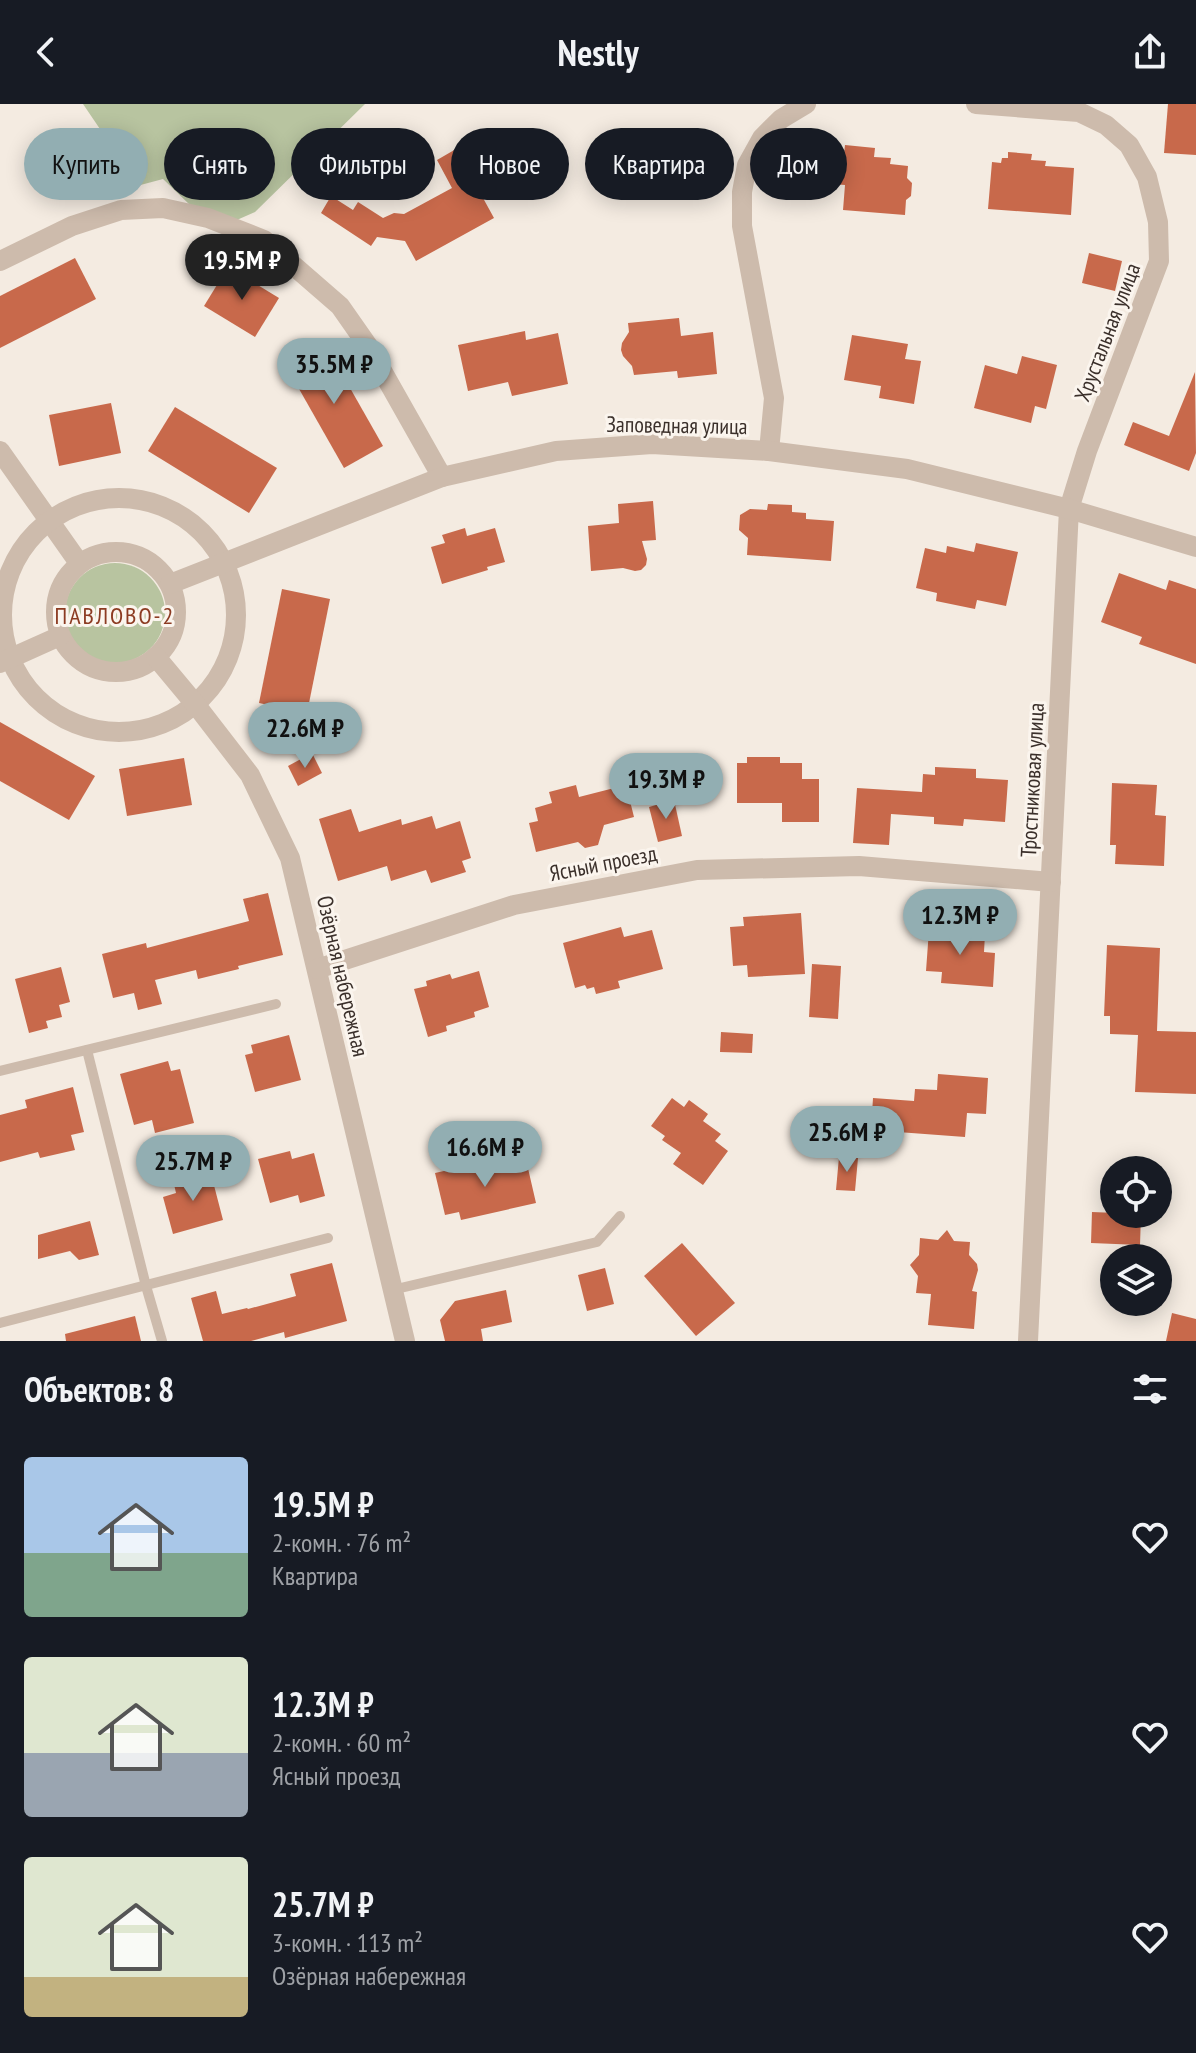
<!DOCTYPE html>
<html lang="ru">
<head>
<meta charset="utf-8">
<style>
  :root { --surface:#171b24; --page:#20242c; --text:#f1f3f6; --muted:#9ea1a6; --accent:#92aeb2 }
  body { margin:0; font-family:"PT Sans Narrow",sans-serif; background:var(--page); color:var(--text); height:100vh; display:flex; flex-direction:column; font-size:30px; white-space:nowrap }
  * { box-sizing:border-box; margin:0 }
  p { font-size:26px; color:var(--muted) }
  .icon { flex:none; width:44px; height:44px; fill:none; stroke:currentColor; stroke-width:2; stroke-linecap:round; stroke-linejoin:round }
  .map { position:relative; height:1237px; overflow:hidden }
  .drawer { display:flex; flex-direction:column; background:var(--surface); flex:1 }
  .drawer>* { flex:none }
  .hud { position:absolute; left:24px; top:24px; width:1148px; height:72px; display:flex; gap:16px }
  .tools { position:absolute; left:1100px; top:1052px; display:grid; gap:16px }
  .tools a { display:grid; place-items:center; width:72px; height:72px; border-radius:50%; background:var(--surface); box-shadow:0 4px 20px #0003; font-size:40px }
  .price { position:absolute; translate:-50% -68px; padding:0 18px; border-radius:28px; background:var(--accent); color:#111; font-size:26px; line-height:52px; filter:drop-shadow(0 2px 4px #0008) }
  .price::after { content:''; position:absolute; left:50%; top:48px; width:24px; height:18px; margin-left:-12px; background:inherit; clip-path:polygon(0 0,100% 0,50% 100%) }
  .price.on { background:#222; color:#fff }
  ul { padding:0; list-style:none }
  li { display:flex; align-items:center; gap:24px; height:200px; padding:0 24px }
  li span { display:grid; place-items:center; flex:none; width:224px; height:160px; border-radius:8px; color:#555 }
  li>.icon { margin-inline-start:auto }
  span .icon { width:96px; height:96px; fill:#fffc; stroke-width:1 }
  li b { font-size:34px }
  h2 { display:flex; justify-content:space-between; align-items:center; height:96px; padding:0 24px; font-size:34px }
  .tag { padding:0 28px; border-radius:36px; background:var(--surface); box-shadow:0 4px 20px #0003; font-size:28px; line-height:72px }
  .tag.on { background:var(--accent); color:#111 }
  header { display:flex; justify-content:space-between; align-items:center; height:104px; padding:0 24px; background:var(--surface); font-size:36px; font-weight:700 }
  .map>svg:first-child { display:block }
  .green { fill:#b8c4a0 }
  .building { fill:#c8694b }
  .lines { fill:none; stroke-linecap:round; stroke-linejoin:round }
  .service { stroke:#cdbbac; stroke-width:10 }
  .minor { stroke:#cdbbac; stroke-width:20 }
  .labels { text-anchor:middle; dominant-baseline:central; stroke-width:6; stroke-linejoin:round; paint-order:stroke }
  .street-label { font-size:22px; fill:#3b302b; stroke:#fbf5ee }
  .neighbourhood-label { font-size:24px; letter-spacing:2px; fill:#8c3b22; stroke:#fbf5ee }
</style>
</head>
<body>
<header><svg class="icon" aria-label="back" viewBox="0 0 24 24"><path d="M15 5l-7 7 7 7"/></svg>Nestly<svg class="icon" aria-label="share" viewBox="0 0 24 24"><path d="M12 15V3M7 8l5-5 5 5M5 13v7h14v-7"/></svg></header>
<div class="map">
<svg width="1196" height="1237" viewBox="0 0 1196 1237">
  <rect width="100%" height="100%" fill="#f4ebe1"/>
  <g class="green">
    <polygon points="83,0 365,0 255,108 230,119 190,101 163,75 118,87 102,28"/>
    <circle cx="115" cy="509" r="50"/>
  </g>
  <g class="building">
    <polygon points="1168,0 1196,0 1196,51 1164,49"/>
    <polygon points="845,41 875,44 874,53 891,54 890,60 908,62 907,74 912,79 911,92 906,96 905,111 843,106 845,81 832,80 834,49 844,50"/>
    <polygon points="456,45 494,114 416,157 405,137 377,133 371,142 321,109 331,92 353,106 358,98 383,114 394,109 404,110 452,84 437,56"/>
    <polygon points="1008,48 1032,50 1031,56 1046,57 1045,62 1074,64 1071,111 988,105 992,58 1001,59 1002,54 1008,54"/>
    <polygon points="1089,149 1122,157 1115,187 1082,179"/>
    <polygon points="75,154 96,195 0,244 0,192"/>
    <polygon points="228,163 279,194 255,233 204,202"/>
    <polygon points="679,214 681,232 713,228 717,270 678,274 677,267 634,271 632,262 623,252 621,246 622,239 629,228 628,219"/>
    <polygon points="525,227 526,236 558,229 568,280 512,292 508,278 468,287 458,241"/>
    <polygon points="852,231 908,240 905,255 921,257 914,300 879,294 881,282 844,276"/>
    <polygon points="325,240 383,342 344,364 286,262"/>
    <polygon points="1022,252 1057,261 1046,305 1035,302 1031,319 974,304 985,261 1017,270"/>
    <polygon points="1195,268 1196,349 1189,367 1124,341 1133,318 1169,332"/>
    <polygon points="111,299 121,349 59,362 49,311"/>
    <polygon points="175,303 277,364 249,409 148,347"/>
    <polygon points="653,397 656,436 642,437 647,455 646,461 641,466 635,467 623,464 591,467 588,422 619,419 618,400"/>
    <polygon points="768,400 792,401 792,408 806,409 806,415 834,417 831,457 747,451 748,434 739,426 740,411 750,405 767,406"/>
    <polygon points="465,424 467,432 495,424 505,458 487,463 488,466 442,480 431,443 445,439 442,431"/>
    <polygon points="976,439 1018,448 1006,502 977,496 975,505 936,497 937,489 916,484 925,444 946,449 947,442 974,448"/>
    <polygon points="1119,469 1166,486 1169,476 1196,485 1196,560 1139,540 1142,533 1101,518"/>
    <polygon points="282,485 330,495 307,609 259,599"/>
    <polygon points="0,618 95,672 69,716 0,677"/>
    <polygon points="312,649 322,669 298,682 288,662"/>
    <polygon points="747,653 780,653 780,659 802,659 802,675 819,675 819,718 782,718 782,699 737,699 737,659 747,659"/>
    <polygon points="184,654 192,701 127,712 119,665"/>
    <polygon points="935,663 976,665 976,674 1008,676 1005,718 964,715 963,722 934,720 934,713 891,710 889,741 853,739 857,684 922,688 923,670 935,671"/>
    <polygon points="1112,679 1157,681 1155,711 1166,712 1164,762 1115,760 1116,741 1110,741"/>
    <polygon points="576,681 579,693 626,681 634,713 604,721 598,741 585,744 578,738 536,748 529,719 538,717 535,704 552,699 549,688"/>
    <polygon points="674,696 682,732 658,738 649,703"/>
    <polygon points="351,705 359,728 401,715 402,721 432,712 436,725 460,717 471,754 462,757 466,768 431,779 426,766 391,777 387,762 338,777 319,715"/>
    <polygon points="268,789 283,851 238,862 239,865 198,875 196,866 155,876 162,900 138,906 134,889 113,894 102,850 146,839 147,844 249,817 243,795"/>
    <polygon points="801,809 805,870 748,873 747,861 733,862 730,823 744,822 743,813"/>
    <polygon points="946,819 966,821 965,829 985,830 984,848 995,849 993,883 941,879 942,868 926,867 929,826 946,827"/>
    <polygon points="621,823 624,833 652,826 663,865 618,877 620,884 596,890 594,883 587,885 585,881 575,884 563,839"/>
    <polygon points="1107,841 1160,844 1157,927 1196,928 1196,990 1135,988 1138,931 1110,930 1110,912 1104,912"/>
    <polygon points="812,860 841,862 838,915 809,913"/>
    <polygon points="61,863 70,898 59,901 62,913 46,917 48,924 29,929 15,875"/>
    <polygon points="479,867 489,903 474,908 475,913 446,922 447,927 428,933 414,885 427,882 426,877 450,870 452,875"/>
    <polygon points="721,928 753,930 752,949 720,948"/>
    <polygon points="289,931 301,976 255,988 245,951 253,949 251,941"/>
    <polygon points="168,957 171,967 180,965 194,1019 155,1029 152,1016 134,1021 120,970"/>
    <polygon points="938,970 988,974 986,1010 967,1009 965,1033 871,1026 873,994 914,997 915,985 937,986"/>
    <polygon points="73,983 84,1028 71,1031 75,1046 40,1054 38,1048 0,1058 0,1011 27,1004 25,996"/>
    <polygon points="672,994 684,1003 689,996 708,1010 703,1017 721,1030 715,1037 728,1047 703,1081 673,1060 681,1049 662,1036 665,1032 651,1022"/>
    <polygon points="290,1047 292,1055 314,1049 325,1092 300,1099 298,1091 270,1099 258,1055"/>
    <polygon points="839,1053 858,1054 855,1087 836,1086"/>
    <polygon points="497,1055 499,1066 527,1060 536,1099 461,1116 459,1108 445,1111 435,1069"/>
    <polygon points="210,1066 223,1116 173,1130 163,1093 176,1089 173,1076"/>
    <polygon points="1092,1108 1141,1110 1140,1141 1091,1139"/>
    <polygon points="90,1117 99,1151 79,1156 70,1147 38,1155 38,1131"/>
    <polygon points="947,1126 954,1137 970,1138 969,1151 977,1160 978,1166 972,1187 977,1188 974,1225 928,1221 931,1190 916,1189 918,1172 910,1161 919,1151 920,1134 938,1136"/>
    <polygon points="682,1139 735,1199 696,1232 644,1172"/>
    <polygon points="332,1159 347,1217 285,1234 284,1228 251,1237 203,1237 191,1194 216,1187 222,1210 247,1204 248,1205 296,1192 290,1170"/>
    <polygon points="605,1164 614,1200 587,1207 578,1171"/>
    <polygon points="506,1186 512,1218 481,1225 483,1237 445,1237 440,1216 455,1197"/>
    <polygon points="1172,1209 1196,1215 1196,1237 1166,1237"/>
    <polygon points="135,1212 141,1237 66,1237 65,1230"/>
  </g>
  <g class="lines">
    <g class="service">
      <polyline points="87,946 146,1182 162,1237"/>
      <polyline points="0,967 276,900"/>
      <polyline points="392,1186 597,1138 620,1112"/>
      <polyline points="0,1219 328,1134"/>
    </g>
    <g class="minor">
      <polyline points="976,0 1079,8 1106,21 1129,41 1147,73 1158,118 1159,157 1087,347 1069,405 1028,1237"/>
      <polyline points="0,157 72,122 121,106 163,104 208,114 264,136 340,202 368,242 442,373"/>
      <polyline points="0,347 79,459"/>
      <polyline points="769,347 774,294 742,122 742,88 747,61 762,34 781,15 806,0"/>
      <circle cx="119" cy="511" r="117"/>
      <circle cx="116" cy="508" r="60"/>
      <polyline points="170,480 442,373 556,347 652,340 769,347 907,365 1069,405 1196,443"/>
      <polyline points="156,553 196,601 250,671 290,754 405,1237"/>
      <polyline points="0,559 60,532"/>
      <polyline points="317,865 514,801 697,766 859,762 1051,778"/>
    </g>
  </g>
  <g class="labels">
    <g class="street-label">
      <text transform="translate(1107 228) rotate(-69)">Хрустальная улица</text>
      <text transform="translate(677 321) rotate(1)">Заповедная улица</text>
      <text transform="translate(1032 676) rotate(-87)">Тростниковая улица</text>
      <text transform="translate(603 759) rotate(-11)">Ясный проезд</text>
      <text transform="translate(343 872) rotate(77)">Озёрная набережная</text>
    </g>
    <g class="neighbourhood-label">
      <text x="115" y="511">ПАВЛОВО-2</text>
    </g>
  </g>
</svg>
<div class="tools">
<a><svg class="icon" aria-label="locate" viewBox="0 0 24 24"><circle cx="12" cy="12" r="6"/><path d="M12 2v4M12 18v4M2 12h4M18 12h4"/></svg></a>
<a><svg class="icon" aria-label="layers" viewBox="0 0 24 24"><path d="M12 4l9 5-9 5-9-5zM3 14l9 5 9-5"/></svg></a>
</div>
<b class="price on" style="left:242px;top:198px">19.5M ₽</b>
<b class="price" style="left:334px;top:302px">35.5M ₽</b>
<b class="price" style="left:305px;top:666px">22.6M ₽</b>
<b class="price" style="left:666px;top:717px">19.3M ₽</b>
<b class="price" style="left:960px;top:853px">12.3M ₽</b>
<b class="price" style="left:847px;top:1070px">25.6M ₽</b>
<b class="price" style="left:485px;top:1085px">16.6M ₽</b>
<b class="price" style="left:193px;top:1099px">25.7M ₽</b>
<div class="hud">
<a class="tag on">Купить</a>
<a class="tag">Снять</a>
<a class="tag">Фильтры</a>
<a class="tag">Новое</a>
<a class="tag">Квартира</a>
<a class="tag">Дом</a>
</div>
</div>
<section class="drawer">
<h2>Объектов: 8<svg class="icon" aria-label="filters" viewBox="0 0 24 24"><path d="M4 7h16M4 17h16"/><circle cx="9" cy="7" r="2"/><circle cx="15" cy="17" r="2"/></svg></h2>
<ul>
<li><span style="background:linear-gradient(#a9c7e8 60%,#7fa58c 0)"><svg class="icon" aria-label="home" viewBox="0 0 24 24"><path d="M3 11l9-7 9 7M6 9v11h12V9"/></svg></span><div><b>19.5M ₽</b><p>2-комн. · 76 m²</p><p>Квартира</p></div><svg class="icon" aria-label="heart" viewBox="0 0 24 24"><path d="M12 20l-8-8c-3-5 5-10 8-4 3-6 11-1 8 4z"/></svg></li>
<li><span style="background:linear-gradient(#dfe7d0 60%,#9aa5b1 0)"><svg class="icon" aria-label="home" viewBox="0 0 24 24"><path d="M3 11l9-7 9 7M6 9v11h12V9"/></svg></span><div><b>12.3M ₽</b><p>2-комн. · 60 m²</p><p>Ясный проезд</p></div><svg class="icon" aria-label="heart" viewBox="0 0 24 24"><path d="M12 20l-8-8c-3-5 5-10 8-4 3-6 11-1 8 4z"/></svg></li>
<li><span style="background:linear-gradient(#dfe7d0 75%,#c2b280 0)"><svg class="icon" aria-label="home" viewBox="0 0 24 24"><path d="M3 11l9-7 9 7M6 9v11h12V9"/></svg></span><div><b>25.7M ₽</b><p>3-комн. · 113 m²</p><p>Озёрная набережная</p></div><svg class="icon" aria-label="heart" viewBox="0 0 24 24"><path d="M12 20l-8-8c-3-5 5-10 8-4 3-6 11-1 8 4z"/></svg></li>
</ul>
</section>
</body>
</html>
